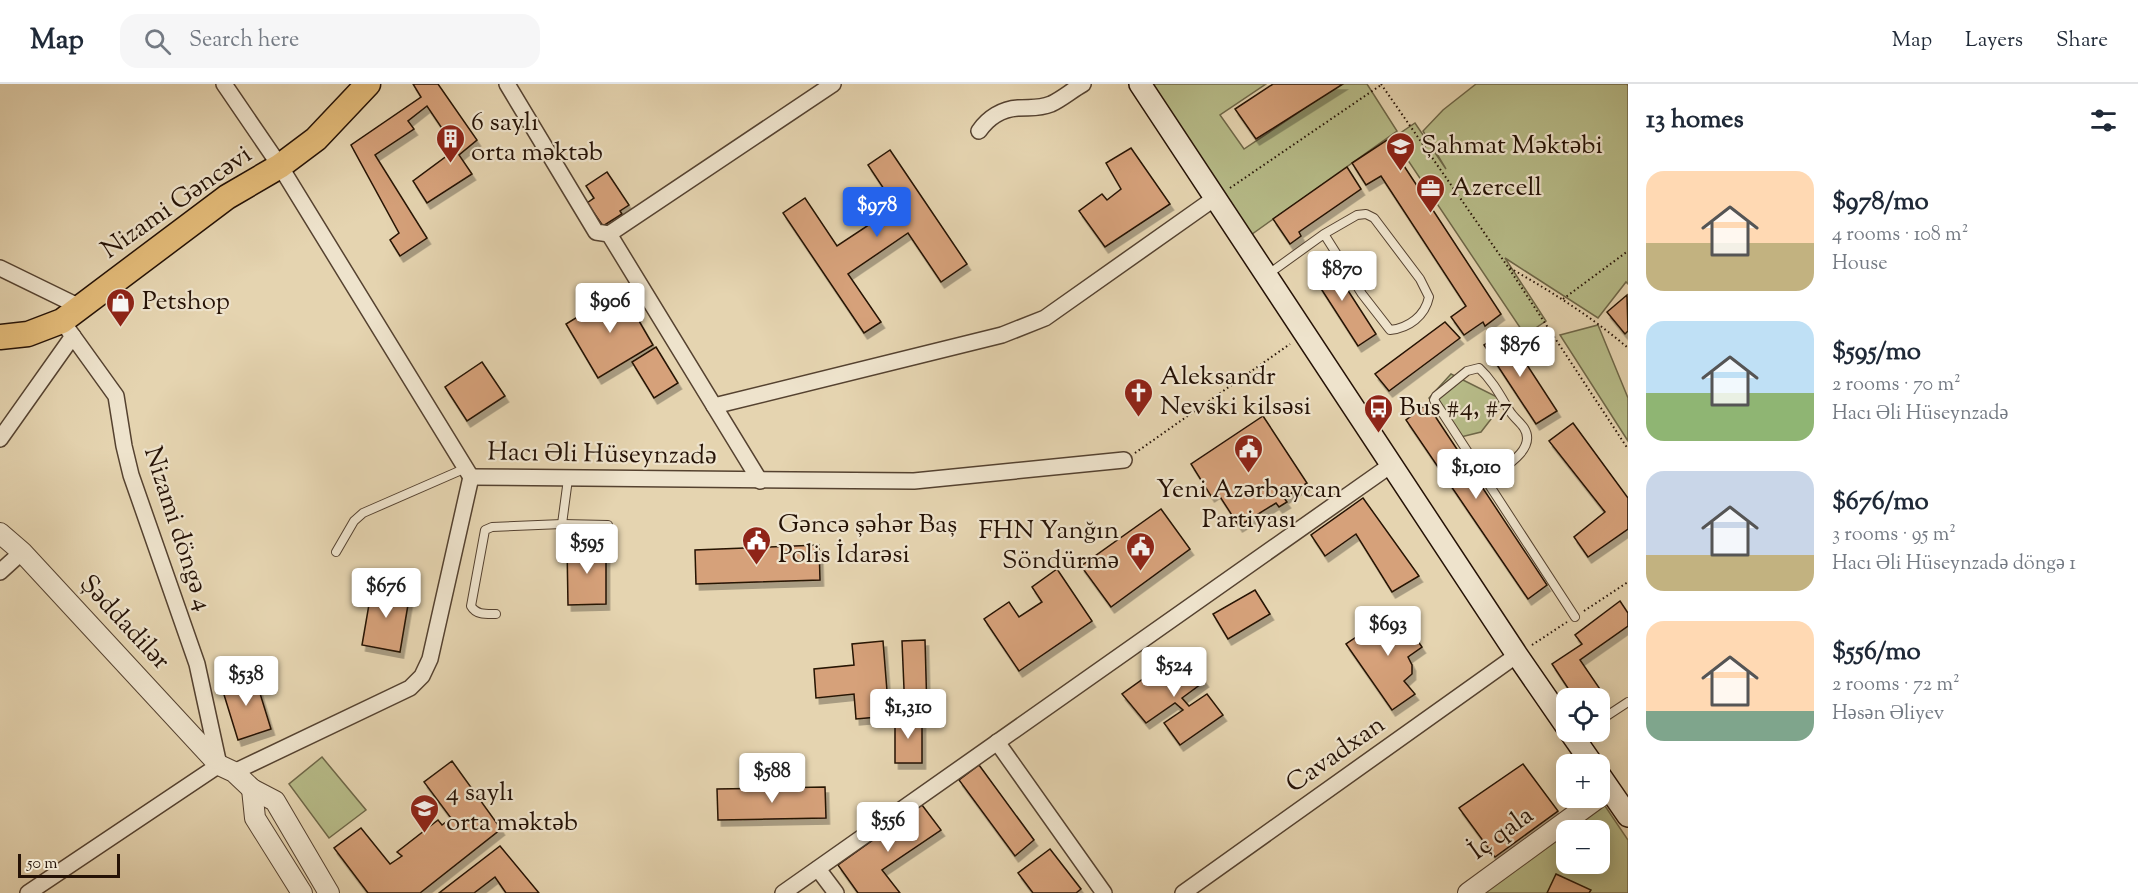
<!DOCTYPE html>
<html lang="en">
<head>
<meta charset="utf-8">
<style>
  :root { --surface:#fff; --page:#f6f6f7; --text:#1f2937; --muted:#747a83; --line:#e0e1e3; --accent:#2563eb }
  body { margin:0; font-family:"Sorts Mill Goudy",serif; background:var(--page); color:var(--text); height:100vh; display:flex; flex-direction:column; font-size:22px; white-space:nowrap }
  * { box-sizing:border-box; margin:0 }
  p { font-size:20px; color:var(--muted) }
  .icon { flex:none; width:33px; height:33px; fill:none; stroke:currentColor; stroke-width:2; stroke-linecap:round; stroke-linejoin:round }
  .map { position:relative; flex:1; overflow:hidden }
  .panel { display:flex; flex-direction:column; background:var(--surface); width:510px }
  .panel>* { flex:none }
  .tools { position:absolute; left:1556px; top:604px; display:grid; gap:12px }
  .tools a { display:grid; place-items:center; width:54px; height:54px; border-radius:12px; background:var(--surface); box-shadow:0 3px 15px #0003; font-size:30px }
  .scale { position:absolute; left:18px; bottom:15px; width:102px; box-sizing:border-box; padding-left:6px; border:3px solid #251206; border-top:0; font-size:16px; line-height:21px; white-space:nowrap; color:#251206; -webkit-text-stroke:4px #eee3cc; paint-order:stroke }
  .price { position:absolute; translate:-50% -51px; padding:0 14px; border-radius:6px; background:#fff; color:#222; font-size:20px; line-height:39px; filter:drop-shadow(0 2px 3px #0008) }
  .price::after { content:''; position:absolute; left:50%; top:36px; width:18px; height:14px; margin-left:-9px; background:inherit; clip-path:polygon(0 0,100% 0,50% 100%) }
  .price.current { background:var(--accent); color:#fff }
  ul { padding:0; list-style:none }
  li { display:flex; align-items:center; gap:18px; height:150px; padding:0 18px }
  li span { display:grid; place-items:center; flex:none; width:168px; height:120px; border-radius:18px; color:#555 }
  li>.icon { margin-inline-start:auto }
  span .icon { width:72px; height:72px; fill:#fffc; stroke-width:1 }
  li b { font-size:26px }
  h2 { display:flex; justify-content:space-between; align-items:center; height:72px; padding:0 18px; font-size:26px }
  header { display:flex; align-items:center; gap:36px; box-sizing:border-box; height:84px; padding:0 30px; background:var(--surface); border-bottom:2px solid var(--line) }
  header strong { font-size:28px }
  nav { display:flex; gap:33px; margin-inline-start:auto; font-size:21px }
  .search { width:420px; height:54px; background:var(--page); display:flex; align-items:center; gap:15px; box-sizing:border-box; padding:0 21px; border-radius:18px; color:var(--muted); font-size:22px }
  main { display:flex; flex:1; min-height:0 }
  .map>svg:first-child { display:block }
  .green { fill:#b7bc89; stroke:#6e6748; stroke-width:1.5; fill-rule:evenodd }
  .building { fill:#d6a17a; stroke:#251206; stroke-width:1.5; filter:url(#shadow) }
  .lines { fill:none; stroke-linecap:round; stroke-linejoin:round }
  .service-casing { stroke:#554230; stroke-width:10 }
  .minor-casing { stroke:#554230; stroke-width:18 }
  .tertiary-casing { stroke:#554230; stroke-width:22 }
  .secondary-casing { stroke:#251206; stroke-width:24 }
  .primary-casing { stroke:#251206; stroke-width:27 }
  .path { stroke:#251206; stroke-width:2; stroke-dasharray:1.5 3; stroke-linecap:butt }
  .service { stroke:#eee3cc; stroke-width:8 }
  .minor { stroke:#eee3cc; stroke-width:15 }
  .tertiary { stroke:#eee3cc; stroke-width:20 }
  .secondary { stroke:#eee3cc; stroke-width:21 }
  .primary { stroke:#e2ba78; stroke-width:24 }
  .labels { text-anchor:middle; dominant-baseline:central; stroke-width:4.5; stroke-linejoin:round; paint-order:stroke }
  .poi-label { font-size:26px; fill:#251206; stroke:#eee3cc; text-anchor:start }
  .street-label { font-size:26px; fill:#251206; stroke:#eee3cc }
</style>
</head>
<body>
<header>
<strong>Map</strong>
<div class="search"><svg class="icon" aria-label="search" viewBox="0 0 24 24"><circle cx="10" cy="10" r="6"/><path d="M15 15l6 6"/></svg>Search here</div>
<nav><a>Map</a><a>Layers</a><a>Share</a></nav>
</header>
<main>
<div class="map">
<svg width="1628" height="809" viewBox="0 0 1628 809">
  <defs>
    <filter id="shadow"><feDropShadow dx="3.5" dy="6" stdDeviation="0" flood-color="#0004"/></filter>
  </defs>
  <rect width="100%" height="100%" fill="#e5d4b0"/>
  <filter id="stains"><feTurbulence type="fractalNoise" baseFrequency=".00333" numOctaves="4"/><feColorMatrix values="0 0 0 0 .2 0 0 0 0 .09 0 0 0 0 .02 0 0 0 .5 -.17"/></filter>
  <radialGradient id="worn" r=".72"><stop offset=".6" stop-color="#630" stop-opacity="0"/><stop offset="1" stop-color="#630" stop-opacity=".3"/></radialGradient>
  <g class="green">
    <polygon points="1146,0 1266,0 1220,31 1244,65 1341,0 1367,0 1397,47 1248,153"/>
    <polygon points="1476,0 1627,0 1628,2 1628,200 1626,198 1598,234 1505,174 1546,237 1525,251 1393,54 1415,39 1446,85 1423,47 1443,26"/>
    <polygon points="1598,241 1628,314 1628,357 1560,251"/>
    <polygon points="1451,290 1505,317 1481,348 1457,354 1429,314"/>
    <polygon points="322,673 366,726 329,754 289,700"/>
    <path d="M 1599,713 L 1628,756 L 1628,809 L 1474,809 ZM 1566,747 L 1599,747 L 1599,780 L 1566,780 Z"/>
  </g>
  <g class="building">
    <polygon points="413,0 438,0 477,56 459,71 472,90 427,119 413,97 456,65 427,22 408,37 414,45 375,71 427,154 400,172 390,156 399,149 351,61 421,13"/>
    <polygon points="1273,0 1343,0 1256,55 1235,25"/>
    <polygon points="1387,56 1501,230 1485,242 1483,238 1464,251 1451,233 1466,222 1381,92 1366,101 1352,79"/>
    <polygon points="1131,64 1170,120 1105,163 1079,127 1102,110 1107,116 1121,105 1106,79"/>
    <polygon points="890,66 967,180 941,198 908,149 848,190 881,238 864,249 783,129 805,114 837,162 896,123 868,81"/>
    <polygon points="1347,83 1361,105 1299,148 1301,152 1290,160 1273,135"/>
    <polygon points="607,88 629,121 620,127 622,130 603,142 587,119 594,114 586,102"/>
    <polygon points="1327,174 1376,250 1358,262 1309,186"/>
    <polygon points="621,206 653,261 598,294 566,240"/>
    <polygon points="1627,211 1628,247 1625,250 1607,228"/>
    <polygon points="1445,238 1460,254 1389,307 1375,290"/>
    <polygon points="1505,247 1557,327 1536,340 1484,261"/>
    <polygon points="656,263 678,299 654,314 632,278"/>
    <polygon points="482,278 505,312 467,337 445,303"/>
    <polygon points="1427,320 1547,501 1528,515 1406,336"/>
    <polygon points="1263,332 1307,399 1284,414 1287,418 1279,423 1276,419 1239,442 1217,408 1211,412 1191,380"/>
    <polygon points="1573,339 1628,414 1628,445 1588,473 1574,453 1605,428 1549,357"/>
    <polygon points="1363,414 1419,492 1392,508 1356,450 1325,472 1311,451"/>
    <polygon points="1161,425 1190,465 1111,523 1081,482"/>
    <polygon points="567,461 606,461 606,520 568,521"/>
    <polygon points="819,461 820,496 696,500 695,466"/>
    <polygon points="1057,485 1092,537 1019,587 984,535 1009,518 1019,533 1042,518 1032,503"/>
    <polygon points="372,503 410,509 400,568 362,561"/>
    <polygon points="1255,506 1270,530 1228,555 1213,530"/>
    <polygon points="1620,517 1628,529 1628,542 1580,576 1604,611 1599,615 1575,615 1552,580 1582,560 1575,551"/>
    <polygon points="1396,526 1422,563 1408,573 1412,581 1412,590 1404,597 1415,610 1392,626 1346,560"/>
    <polygon points="925,556 927,628 905,629 902,557"/>
    <polygon points="883,557 889,632 856,635 854,610 816,614 814,585 854,581 852,560"/>
    <polygon points="1182,567 1205,597 1182,614 1189,622 1207,610 1223,631 1180,661 1164,639 1183,626 1175,619 1146,639 1122,610"/>
    <polygon points="254,590 271,645 238,656 221,601"/>
    <rect x="895" y="634" width="27" height="45"/>
    <polygon points="452,677 501,745 420,809 368,809 334,764 361,744 390,780 402,772 397,768 438,736 442,741 451,734 424,698"/>
    <polygon points="1523,680 1558,727 1495,773 1459,724"/>
    <polygon points="979,681 1034,756 1015,772 959,696"/>
    <polygon points="825,703 826,734 718,736 717,705"/>
    <polygon points="922,721 941,746 882,786 900,809 858,809 838,781"/>
    <polygon points="500,762 539,809 506,809 495,793 474,809 439,809"/>
    <polygon points="1050,765 1081,805 1076,809 1033,809 1018,789"/>
    <polygon points="1556,790 1591,806 1589,809 1547,809"/>
  </g>
  <g class="lines">
    <defs>
      <g id="service">
        <path d="M 1267,191 L 1324,150 L 1357,131 L 1366,130 L 1374,134 L 1420,195 L 1429,213 C 1425,232 1409,244 1390,246 L 1362,210 L 1324,150"/>
        <path d="M 1487,396 C 1501,385 1538,366 1524,344 C 1520,338 1513,333 1509,326 C 1500,311 1492,296 1479,284 L 1467,287 L 1436,312 L 1434,316 L 1575,533"/>
        <polyline points="562,440 568,395"/>
        <polyline points="336,468 354,437 363,429 466,384"/>
        <path d="M 496,530 C 486,530 476,531 471,522 L 485,446 L 492,443 L 562,440 L 608,441"/>
        <polyline points="1599,637 1628,618"/>
      </g>
      <g id="minor">
        <polyline points="224,0 280,82 471,393"/>
        <polyline points="507,0 596,148 609,150 760,397"/>
        <path d="M 979,47 C 988,34 1002,25 1018,24 C 1030,23 1039,25 1051,20 C 1062,15 1072,6 1083,0"/>
        <polyline points="609,150 833,0"/>
        <polyline points="0,184 80,223"/>
        <polyline points="714,322 1002,251 1045,234 1215,114"/>
        <polyline points="0,355 73,252"/>
        <polyline points="471,393 914,397 1124,376"/>
        <polyline points="0,488 22,468"/>
        <polyline points="997,658 1104,809"/>
        <polyline points="234,688 410,604 422,592 430,575 471,393"/>
        <polyline points="818,785 836,809"/>
        <polyline points="28,809 219,681 197,580 131,391 124,362 116,312 62,237"/>
        <polyline points="783,809 1391,381"/>
        <polyline points="1183,809 1517,571"/>
      </g>
      <g id="tertiary">
        <polyline points="0,449 22,468 219,681 234,688 252,705 275,717 329,809"/>
        <polyline points="252,705 255,734 302,809"/>
        <polyline points="1468,809 1598,714"/>
      </g>
      <g id="secondary">
        <polyline points="1140,0 1517,571 1566,642"/>
        <polyline points="1570,648 1593,681"/>
        <polyline points="1599,690 1628,732"/>
      </g>
      <polyline id="primary" points="0,253 28,250 62,237 227,113 280,82 316,55 368,0"/>
    </defs>
    <use href="#service" class="service-casing"/>
    <use href="#minor" class="minor-casing"/>
    <use href="#tertiary" class="tertiary-casing"/>
    <use href="#secondary" class="secondary-casing"/>
    <use href="#primary" class="primary-casing"/>
    <g class="path">
      <polyline points="1381,0 1508,183 1628,365"/>
      <polyline points="1230,104 1381,1"/>
      <path d="M 1510,184 C 1552,208 1592,233 1628,264"/>
      <polyline points="1563,215 1628,167"/>
      <polyline points="1135,369 1290,260"/>
      <polyline points="1584,527 1628,498"/>
      <polyline points="1532,561 1567,538"/>
    </g>
    <use href="#service" class="service"/>
    <use href="#minor" class="minor"/>
    <use href="#tertiary" class="tertiary"/>
    <use href="#secondary" class="secondary"/>
    <use href="#primary" class="primary"/>
  </g>
  <defs>
    <symbol id="building-pin" viewBox="-11 -11 22 30"><path d="M0 17L-7.5 6A9.5 9.5 0 1 1 7.5 6Z" fill="#8f2418" stroke="#eee3cc"/><path d="M-4-6H4V6H1V3H-1V6H-4ZM-2.5-4.3h1.7v1.8h-1.7ZM.8-4.3h1.7v1.8H.8ZM-2.5-1h1.7V.8h-1.7ZM.8-1h1.7V.8H.8Z" fill="#fff"/></symbol>
    <symbol id="school-pin" viewBox="-11 -11 22 30"><path d="M0 17L-7.5 6A9.5 9.5 0 1 1 7.5 6Z" fill="#8f2418" stroke="#eee3cc"/><path d="M0-5L7-2L0 1L-7-2ZM-4 1L0 2.5L4 1V4Q0 6-4 4Z" fill="#fff"/></symbol>
    <symbol id="office-pin" viewBox="-11 -11 22 30"><path d="M0 17L-7.5 6A9.5 9.5 0 1 1 7.5 6Z" fill="#8f2418" stroke="#eee3cc"/><path d="M-6-3h4V-5.5h4V-3h4V5H-6ZM-1-4.5V-3h2v-1.5ZM-6 0V1H6V0Z" fill="#fff"/></symbol>
    <symbol id="shop-pin" viewBox="-11 -11 22 30"><path d="M0 17L-7.5 6A9.5 9.5 0 1 1 7.5 6Z" fill="#8f2418" stroke="#eee3cc"/><path d="M-5-2.5h2.3a2.7 3.5 0 0 1 5.4 0H5L5.5 6h-11ZM-1.5-2.5h3a1.5 2.3 0 0 0-3 0Z" fill="#fff"/></symbol>
    <symbol id="church-pin" viewBox="-11 -11 22 30"><path d="M0 17L-7.5 6A9.5 9.5 0 1 1 7.5 6Z" fill="#8f2418" stroke="#eee3cc"/><path d="M-1.2-6h2.4v3.5h3.3v2.4h-3.3V6h-2.4V-.1h-3.3v-2.4h3.3Z" fill="#fff"/></symbol>
    <symbol id="bus-pin" viewBox="-11 -11 22 30"><path d="M0 17L-7.5 6A9.5 9.5 0 1 1 7.5 6Z" fill="#8f2418" stroke="#eee3cc"/><path d="M-5-6H5V4H4V6H2V4H-2V6H-4V4H-5ZM-3.5-4V0h7V-4ZM-3.5 1.2v1.5H-2V1.2ZM2 1.2v1.5H3.5V1.2Z" fill="#fff"/></symbol>
    <symbol id="civic-pin" viewBox="-11 -11 22 30"><path d="M0 17L-7.5 6A9.5 9.5 0 1 1 7.5 6Z" fill="#8f2418" stroke="#eee3cc"/><path d="M-.6-6.5H3V-4.5H.6V-3L4-1V1h2V6H-6V1h2V-1L-.6-3ZM-1.2 2.5V6h2.4V2.5Z" fill="#fff"/></symbol>
  </defs>
  <g fill-rule="evenodd">
    <use href="#building-pin" x="434" y="38" width="33" height="45"/>
    <use href="#school-pin" x="1384" y="46" width="33" height="45"/>
    <use href="#office-pin" x="1414" y="88" width="33" height="45"/>
    <use href="#shop-pin" x="104" y="202" width="33" height="45"/>
    <use href="#church-pin" x="1122" y="292" width="33" height="45"/>
    <use href="#bus-pin" x="1362" y="308" width="33" height="45"/>
    <use href="#civic-pin" x="1232" y="348" width="33" height="45"/>
    <use href="#civic-pin" x="740" y="440" width="33" height="45"/>
    <use href="#civic-pin" x="1124" y="446" width="33" height="45"/>
    <use href="#school-pin" x="408" y="708" width="33" height="45"/>
  </g>
  <g class="labels">
    <g class="poi-label">
      <text x="471" y="39">6 saylı<tspan x="471" dy="30">orta məktəb</tspan></text>
      <text x="1421" y="62">Şahmat Məktəbi</text>
      <text x="1451" y="104">Azercell</text>
      <text x="142" y="218">Petshop</text>
      <text x="1160" y="293">Aleksandr<tspan x="1160" dy="30">Nevski kilsəsi</tspan></text>
      <text x="1399" y="324">Bus #4, #7</text>
      <text x="1249" y="406" text-anchor="middle">Yeni Azərbaycan<tspan x="1249" dy="30">Partiyası</tspan></text>
      <text x="778" y="441">Gəncə şəhər Baş<tspan x="778" dy="30">Polis İdarəsi</tspan></text>
      <text x="1119" y="447" text-anchor="end">FHN Yanğın<tspan x="1119" dy="30">Söndürmə</tspan></text>
      <text x="446" y="709">4 saylı<tspan x="446" dy="30">orta məktəb</tspan></text>
    </g>
    <g class="street-label">
      <text transform="translate(177 119) rotate(-35)">Nizami Gəncəvi</text>
      <text transform="translate(602 371) rotate(1)">Hacı Əli Hüseynzadə</text>
      <text transform="translate(177 445) rotate(72)">Nizami döngə 4</text>
      <text transform="translate(124 539) rotate(47)">Şəddadilər</text>
      <text transform="translate(1336 671) rotate(-35)">Cavadxan</text>
      <text transform="translate(1502 750) rotate(-36)">İç qala</text>
    </g>
  </g>
  <rect width="100%" height="100%" filter="url(#stains)"/>
  <rect width="100%" height="100%" fill="url(#worn)"/>
</svg>
<div class="tools">
<a><svg class="icon" aria-label="locate" viewBox="0 0 24 24"><circle cx="12" cy="12" r="6"/><path d="M12 2v4M12 18v4M2 12h4M18 12h4"/></svg></a>
<a>+</a>
<a>−</a>
</div>
<div class="scale">50 m</div>
<b class="price current" style="left:877px;top:154px">$978</b>
<b class="price" style="left:1342px;top:218px">$870</b>
<b class="price" style="left:610px;top:250px">$906</b>
<b class="price" style="left:1520px;top:294px">$876</b>
<b class="price" style="left:1476px;top:416px">$1,010</b>
<b class="price" style="left:587px;top:491px">$595</b>
<b class="price" style="left:386px;top:535px">$676</b>
<b class="price" style="left:1388px;top:573px">$693</b>
<b class="price" style="left:1174px;top:614px">$524</b>
<b class="price" style="left:246px;top:623px">$538</b>
<b class="price" style="left:908px;top:656px">$1,310</b>
<b class="price" style="left:772px;top:720px">$588</b>
<b class="price" style="left:888px;top:769px">$556</b>
</div>
<section class="panel">
<h2>13 homes<svg class="icon" aria-label="filters" viewBox="0 0 24 24"><path d="M4 7h16M4 17h16"/><circle cx="9" cy="7" r="2"/><circle cx="15" cy="17" r="2"/></svg></h2>
<ul>
<li><span style="background:linear-gradient(#ffd9b3 60%,#c2b280 0)"><svg class="icon" aria-label="home" viewBox="0 0 24 24"><path d="M3 11l9-7 9 7M6 9v11h12V9"/></svg></span><div><b>$978/mo</b><p>4 rooms · 108 m²</p><p>House</p></div></li>
<li><span style="background:linear-gradient(#bfe0f5 60%,#8fb573 0)"><svg class="icon" aria-label="home" viewBox="0 0 24 24"><path d="M3 11l9-7 9 7M6 9v11h12V9"/></svg></span><div><b>$595/mo</b><p>2 rooms · 70 m²</p><p>Hacı Əli Hüseynzadə</p></div></li>
<li><span style="background:linear-gradient(#c9d6e8 70%,#c2b280 0)"><svg class="icon" aria-label="home" viewBox="0 0 24 24"><path d="M3 11l9-7 9 7M6 9v11h12V9"/></svg></span><div><b>$676/mo</b><p>3 rooms · 95 m²</p><p>Hacı Əli Hüseynzadə döngə 1</p></div></li>
<li><span style="background:linear-gradient(#ffd9b3 75%,#7fa58c 0)"><svg class="icon" aria-label="home" viewBox="0 0 24 24"><path d="M3 11l9-7 9 7M6 9v11h12V9"/></svg></span><div><b>$556/mo</b><p>2 rooms · 72 m²</p><p>Həsən Əliyev</p></div></li>
</ul>
</section>
</main>
</body>
</html>
